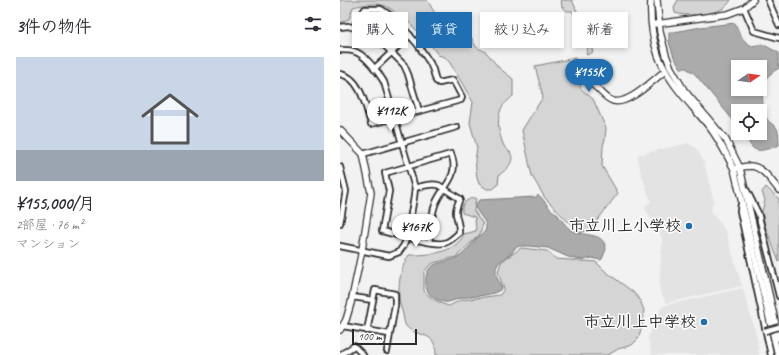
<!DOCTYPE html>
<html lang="ja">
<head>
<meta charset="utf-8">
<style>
  :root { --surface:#fff; --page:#f2f2f3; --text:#2b2b33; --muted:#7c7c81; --line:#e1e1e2; --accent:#1f6fb2 }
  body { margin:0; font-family:Caveat,"Klee One",sans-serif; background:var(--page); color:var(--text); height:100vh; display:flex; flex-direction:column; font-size:15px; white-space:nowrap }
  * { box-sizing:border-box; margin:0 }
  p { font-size:13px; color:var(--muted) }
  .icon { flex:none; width:22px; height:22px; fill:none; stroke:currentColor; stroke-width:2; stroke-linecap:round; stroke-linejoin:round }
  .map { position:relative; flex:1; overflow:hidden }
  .panel { display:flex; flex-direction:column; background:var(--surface); width:340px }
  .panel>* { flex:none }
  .guide { position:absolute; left:12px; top:12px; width:367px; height:36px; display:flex; gap:8px }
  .needle { width:26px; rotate:77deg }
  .controls { position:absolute; left:391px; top:60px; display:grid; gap:8px }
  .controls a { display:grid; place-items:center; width:36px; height:36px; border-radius:0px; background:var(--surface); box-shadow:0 2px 6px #0003; font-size:20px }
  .scale { position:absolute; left:12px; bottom:10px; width:65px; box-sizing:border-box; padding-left:4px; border:2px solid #2b2b2b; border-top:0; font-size:11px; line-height:14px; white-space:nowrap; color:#2b2b2b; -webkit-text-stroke:3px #fff; paint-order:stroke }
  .price { position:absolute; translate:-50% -34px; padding:0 9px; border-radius:14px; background:#fff; color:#222; font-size:13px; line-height:26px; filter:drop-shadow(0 1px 2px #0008) }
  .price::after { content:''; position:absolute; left:50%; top:24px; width:12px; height:9px; margin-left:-6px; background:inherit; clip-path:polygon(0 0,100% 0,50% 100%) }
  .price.on { background:var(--accent); color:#fff }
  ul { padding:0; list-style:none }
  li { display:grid; align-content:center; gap:8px; height:212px; padding:0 16px }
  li+li { border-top:1px solid var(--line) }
  li span { display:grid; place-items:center; height:124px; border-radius:0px; color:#555 }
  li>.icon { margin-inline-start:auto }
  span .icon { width:72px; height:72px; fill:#fffc; stroke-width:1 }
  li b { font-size:17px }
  h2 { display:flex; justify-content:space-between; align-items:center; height:48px; padding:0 16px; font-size:17px }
  .tag { padding:0 14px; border-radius:0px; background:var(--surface); box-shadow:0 2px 6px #0003; font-size:14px; line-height:36px }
  .tag.on { background:var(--accent); color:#fff }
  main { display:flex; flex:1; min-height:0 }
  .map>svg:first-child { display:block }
  .built { fill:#e3e3e3 }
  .green { fill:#d5d5d5; stroke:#808080 }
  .water { fill:#ababab; stroke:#787878; fill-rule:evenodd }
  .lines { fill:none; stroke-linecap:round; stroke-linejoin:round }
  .minor-casing { stroke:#2b2b2b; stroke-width:8 }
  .tertiary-casing { stroke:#2b2b2b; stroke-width:8 }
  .minor { stroke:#fff; stroke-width:4.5 }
  .tertiary { stroke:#fff; stroke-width:5.5 }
  .minor-bridge-casing { stroke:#2b2b2b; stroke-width:8; stroke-linecap:butt }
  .minor-bridge { stroke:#fff; stroke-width:4.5 }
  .poi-dot { fill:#1f6fb2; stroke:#fff; stroke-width:1.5 }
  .labels { text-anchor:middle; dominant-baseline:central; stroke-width:3; stroke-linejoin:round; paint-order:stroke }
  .poi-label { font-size:16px; font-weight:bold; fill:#2b2b2b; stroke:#fff; text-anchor:end }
</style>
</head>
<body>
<main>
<section class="panel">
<h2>3件の物件<svg class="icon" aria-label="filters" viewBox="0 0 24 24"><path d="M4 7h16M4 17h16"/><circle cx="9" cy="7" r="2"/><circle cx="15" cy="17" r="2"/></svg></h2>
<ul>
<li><span style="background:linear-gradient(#c9d6e8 75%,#9aa5b1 0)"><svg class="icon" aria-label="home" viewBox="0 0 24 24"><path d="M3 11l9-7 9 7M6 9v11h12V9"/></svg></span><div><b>¥155,000/月</b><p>2部屋 · 76 m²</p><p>マンション</p></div></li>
</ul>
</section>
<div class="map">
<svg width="439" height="355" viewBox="0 0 439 355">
  <rect width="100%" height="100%" fill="#f2f2f2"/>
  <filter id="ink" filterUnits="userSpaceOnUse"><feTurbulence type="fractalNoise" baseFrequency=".025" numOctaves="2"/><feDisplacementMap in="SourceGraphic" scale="8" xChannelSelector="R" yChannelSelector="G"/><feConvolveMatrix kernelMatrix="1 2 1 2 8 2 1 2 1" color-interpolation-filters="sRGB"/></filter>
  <g filter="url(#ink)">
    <g class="built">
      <polygon points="348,143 356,148 364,162 374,202 372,204 371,213 378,220 386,232 402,286 326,303 319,289 322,241 320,233 304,207 311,202 301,173 297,155"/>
      <polygon points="403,288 417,338 419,355 312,355 308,338 322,306"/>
    </g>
    <g class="green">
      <path d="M 0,0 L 87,0 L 96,15 L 106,16 L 124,28 L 131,37 L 136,47 L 146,52 L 159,68 L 173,79 L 173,96 C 169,100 163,104 161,109 C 156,121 159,135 164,146 C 166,149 168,150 170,152 C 176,162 166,170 159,175 L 158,185 L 153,189 L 147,189 L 139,184 L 137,178 L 135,160 L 137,148 L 130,123 L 133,102 L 110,63 L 105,57 L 98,55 C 89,41 76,31 66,19 C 58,17 57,13 51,9 C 39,1 26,4 13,7 L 9,19 L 0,23 Z"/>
      <polygon points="221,0 232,0 246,31 253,52 247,55 246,54 248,47 242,33 236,32 238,22 232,11 227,11 222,7"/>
      <path d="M 338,0 L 391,0 C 389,3 386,7 382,9 C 373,14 344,17 335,13 L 334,7 Z"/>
      <polygon points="235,58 241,89 253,99 266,128 265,139 263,146 262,166 278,193 250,230 239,233 205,198 192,176 182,130 203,97 195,66"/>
      <polygon points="426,187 439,199 439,262 425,226 422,211 425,200 422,192"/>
      <path d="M 132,198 L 136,198 L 134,211 L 143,224 L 140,234 L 116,257 L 93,263 L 88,267 L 84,272 L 84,291 C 91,299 99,303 109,306 L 121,300 L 160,295 L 164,289 L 158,272 L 161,262 L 181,248 L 207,251 L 216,259 L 256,262 L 265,271 L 293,292 L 300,300 L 304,310 L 302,326 L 298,339 L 292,345 L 278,349 L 268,355 L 96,355 C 96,329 77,339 66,326 C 64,323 64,319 63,315 C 62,309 59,303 59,297 C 58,284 61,265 69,255 C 88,255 115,254 124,234 L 136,231 L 135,217 L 122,213 L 122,206 L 126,201 Z"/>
    </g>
    <g class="water">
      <path d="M 395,23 C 399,33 402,41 412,46 L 422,44 L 439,53 L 439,68 C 422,78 421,85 423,104 C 423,109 424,115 427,119 C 429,123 433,124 436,127 C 439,131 439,139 439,145 C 435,147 431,148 427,149 C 411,154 411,144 403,133 L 420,133 L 420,111 L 398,111 L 398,126 L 354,73 L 346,68 L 341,68 L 334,57 L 329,42 L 329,33 L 361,27 ZM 398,67 L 420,67 L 420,89 L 398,89 Z"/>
      <path d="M 198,195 C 203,198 204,202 208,206 C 210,210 214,211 217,214 C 222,220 225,226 231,230 C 243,238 263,230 266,249 L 262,259 L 260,260 L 252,258 L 242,260 L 228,257 L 208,248 L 190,246 L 179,246 L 174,249 L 172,253 L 159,262 L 156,268 L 156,275 L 162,288 C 156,296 131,296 121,298 C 116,299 110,303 104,302 C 95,300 86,294 86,285 C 84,258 103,266 120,256 C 126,252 131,244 137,238 C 140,235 146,233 146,227 C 147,221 137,214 135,206 L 139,200 L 196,197 Z"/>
    </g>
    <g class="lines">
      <defs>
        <g id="minor">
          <polyline points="428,0 439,25"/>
          <polyline points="404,8 414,31 439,38"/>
          <polyline points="0,27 8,26 15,28"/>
          <path d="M 0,50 C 4,50 9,50 13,51 C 24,53 39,73 44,82 L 75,188 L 74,197 L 67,237 L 64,245 L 59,252 L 49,256 L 0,246"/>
          <polyline points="34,69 70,35"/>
          <path d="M 0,74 C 21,77 26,108 31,124 L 121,100 L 122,97 L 113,80 L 99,83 L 96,81 L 93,70 L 90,63 L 78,45 L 56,19 L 41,9 L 25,9 L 16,23 L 15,28 L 26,31 L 33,34 L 64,65 L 68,74 L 79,111"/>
          <polyline points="23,154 117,127"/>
          <polyline points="0,167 6,191 0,223"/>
          <path d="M 75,188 C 82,186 91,183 98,185 C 101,186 115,196 120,199 C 111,217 120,217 119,233 C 114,237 110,242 104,243 C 93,246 54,234 42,231 L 49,191 L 45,173 L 111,154 C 121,177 101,187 95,205 C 91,216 91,230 89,242"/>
          <polyline points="407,191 418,213 439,296"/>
          <polyline points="401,204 400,211 404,230 431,355"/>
          <polyline points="12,297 33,300"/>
          <polyline points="3,326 49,334"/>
          <polyline points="27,331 35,290 55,294 55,305 47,351"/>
          <polyline points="0,355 14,346 23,355"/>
        </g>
        <g id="tertiary">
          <path d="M 311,0 C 310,18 312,37 318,55 C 329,84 352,105 371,129 C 380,142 387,155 394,169 L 438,355"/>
          <polyline points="317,0 320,32 326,55 331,68 344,90 386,140 400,168 439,338"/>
          <polyline points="316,24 388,14 404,8 413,0"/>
          <path d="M 242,65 C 245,76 250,82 259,90 C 263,94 267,99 273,101 C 288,106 314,79 325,71"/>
          <polyline points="0,130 23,154 31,193 22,250 11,303 6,320 0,330"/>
          <path d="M 398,168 C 402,167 407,166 411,166 C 423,167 432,182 439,190"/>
        </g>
      </defs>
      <use href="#minor" class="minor-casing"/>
      <use href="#tertiary" class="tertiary-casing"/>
      <use href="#minor" class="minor"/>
      <use href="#tertiary" class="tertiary"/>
      <defs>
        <polyline id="minor-bridge" points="425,331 439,327"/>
      </defs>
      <use href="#minor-bridge" class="minor-bridge-casing"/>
      <use href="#minor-bridge" class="minor-bridge"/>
    </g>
  </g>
  <g class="poi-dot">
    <circle cx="349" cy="226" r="4"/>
    <circle cx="364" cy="322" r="4"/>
  </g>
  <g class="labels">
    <g class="poi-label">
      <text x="341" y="226">市立川上小学校</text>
      <text x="356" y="322">市立川上中学校</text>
    </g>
  </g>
</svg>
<div class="controls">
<a><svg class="needle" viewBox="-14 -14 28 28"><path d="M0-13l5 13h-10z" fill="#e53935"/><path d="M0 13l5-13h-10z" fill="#7c7c81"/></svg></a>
<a><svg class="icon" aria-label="locate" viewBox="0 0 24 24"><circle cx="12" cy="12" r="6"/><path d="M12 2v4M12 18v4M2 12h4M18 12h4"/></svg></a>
</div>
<div class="scale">100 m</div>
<b class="price on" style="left:249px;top:93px">¥155K</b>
<b class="price" style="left:51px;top:132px">¥112K</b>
<b class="price" style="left:76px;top:248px">¥167K</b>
<div class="guide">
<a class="tag">購入</a>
<a class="tag on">賃貸</a>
<a class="tag">絞り込み</a>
<a class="tag">新着</a>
</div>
</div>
</main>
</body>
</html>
